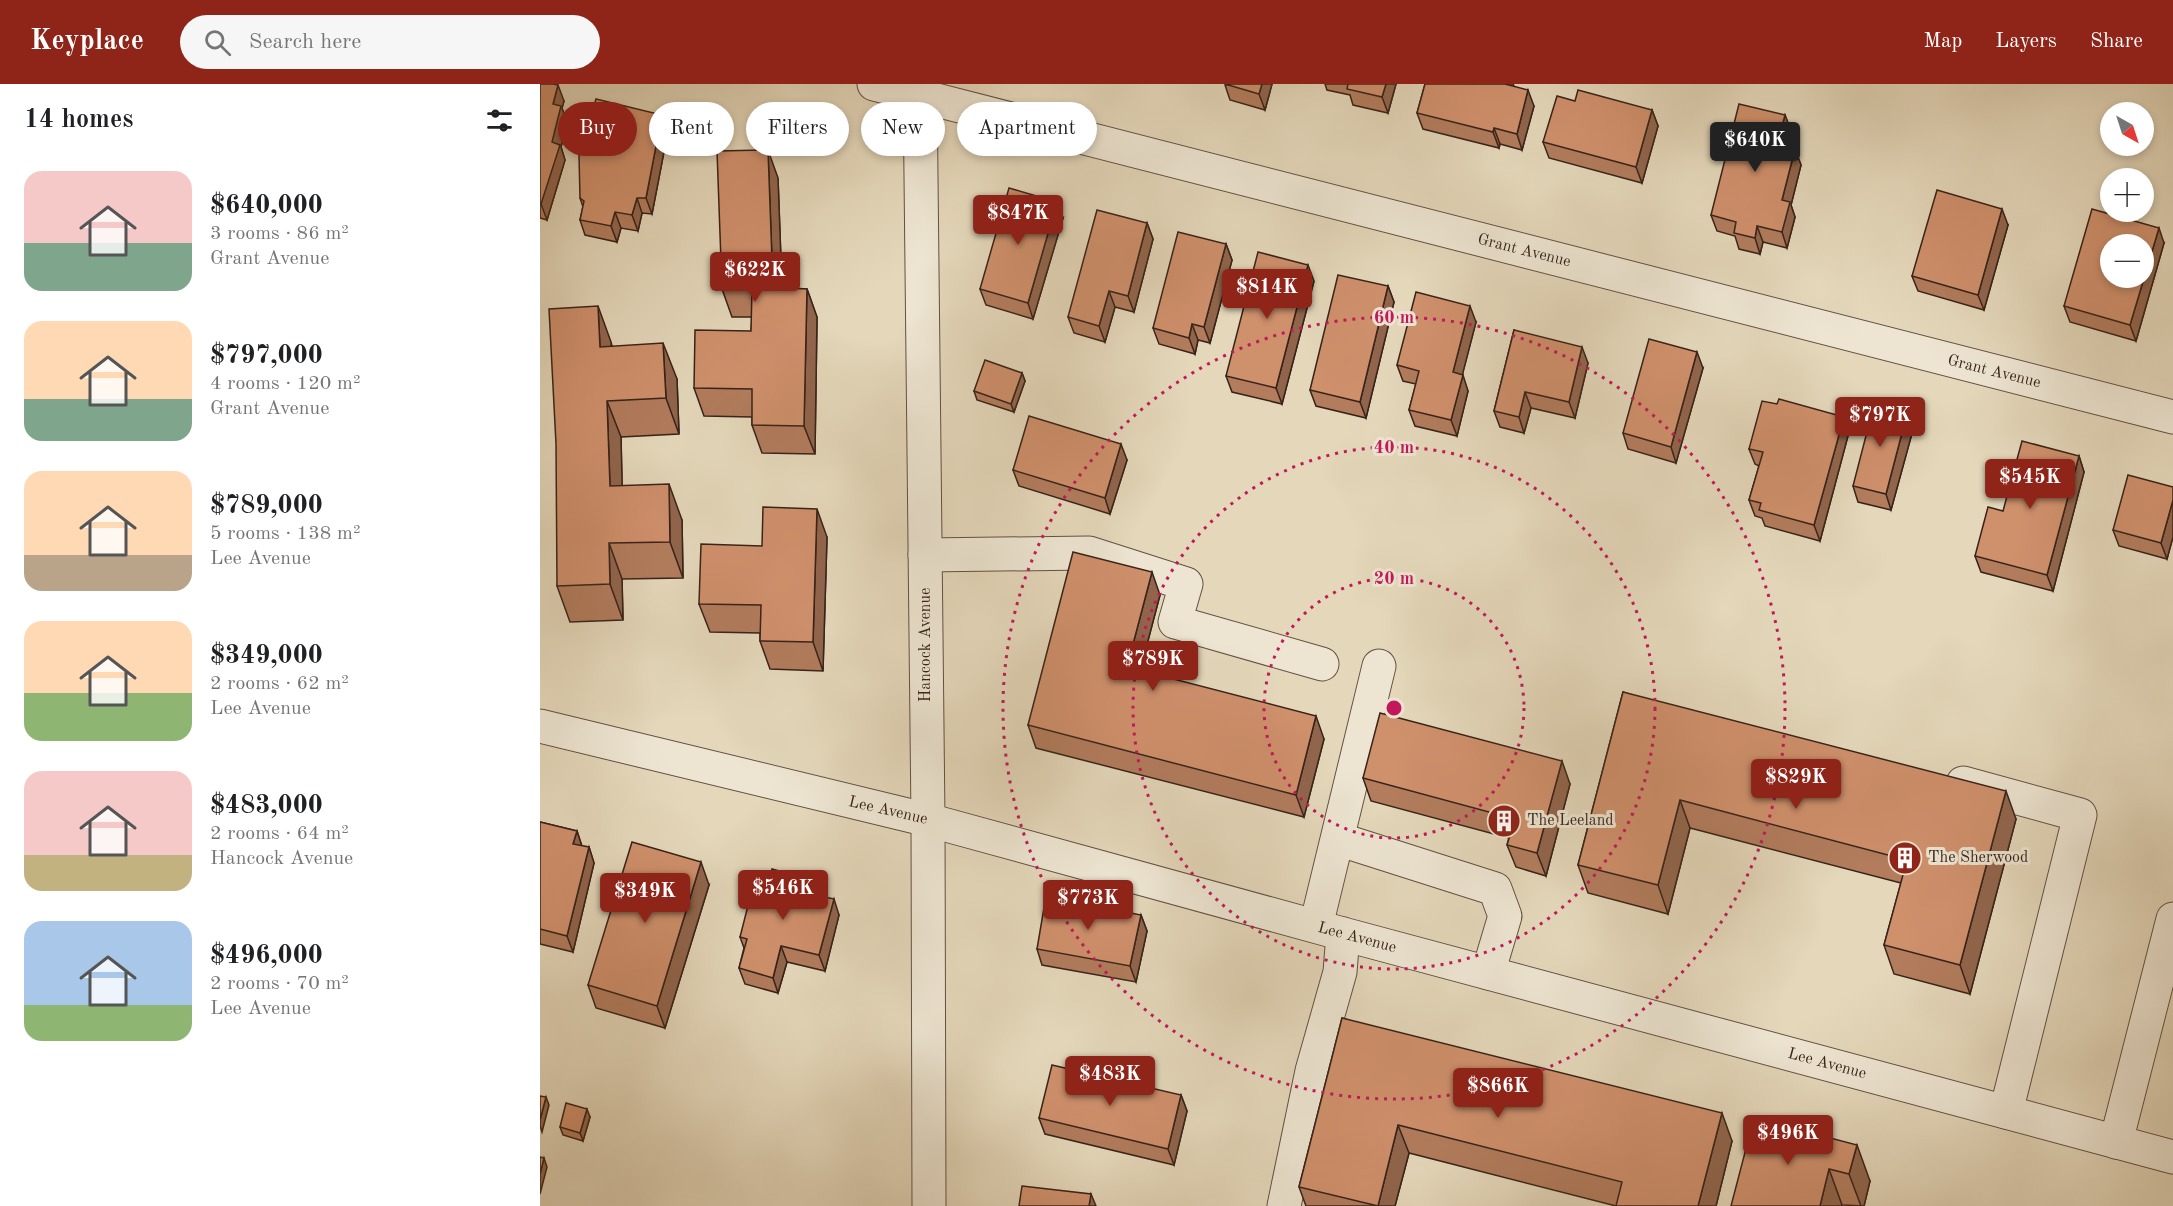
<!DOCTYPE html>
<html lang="en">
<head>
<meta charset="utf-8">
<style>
  :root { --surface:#fff; --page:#f6f6f6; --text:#202124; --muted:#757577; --accent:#8f2418 }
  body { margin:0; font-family:"Old Standard TT",serif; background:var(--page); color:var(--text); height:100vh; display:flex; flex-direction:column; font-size:22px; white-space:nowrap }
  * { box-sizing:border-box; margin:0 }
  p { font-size:20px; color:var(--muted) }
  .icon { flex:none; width:33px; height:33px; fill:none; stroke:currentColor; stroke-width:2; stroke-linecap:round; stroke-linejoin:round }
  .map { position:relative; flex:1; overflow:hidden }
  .sheet { display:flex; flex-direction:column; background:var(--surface); width:540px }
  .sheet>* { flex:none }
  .hud { position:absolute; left:18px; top:18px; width:570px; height:54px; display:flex; gap:12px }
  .needle { width:39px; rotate:141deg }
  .controls { position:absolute; left:1560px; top:18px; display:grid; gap:12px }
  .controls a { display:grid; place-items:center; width:54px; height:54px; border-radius:50%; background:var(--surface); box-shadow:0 3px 9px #0003; font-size:30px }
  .price { position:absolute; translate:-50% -51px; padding:0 14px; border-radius:6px; background:var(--accent); color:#fff; font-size:20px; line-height:39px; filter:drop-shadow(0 2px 3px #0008) }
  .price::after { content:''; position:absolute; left:50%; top:36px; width:18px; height:14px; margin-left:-9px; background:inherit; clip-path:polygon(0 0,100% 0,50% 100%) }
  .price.selected { background:#222; color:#fff }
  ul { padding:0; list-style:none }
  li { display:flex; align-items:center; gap:18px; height:150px; padding:0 24px }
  li span { display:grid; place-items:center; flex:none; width:168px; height:120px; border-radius:18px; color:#555 }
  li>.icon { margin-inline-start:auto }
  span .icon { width:72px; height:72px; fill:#fffc; stroke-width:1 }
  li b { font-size:26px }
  h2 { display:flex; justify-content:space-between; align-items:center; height:72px; padding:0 24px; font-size:26px }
  .pill { padding:0 21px; border-radius:27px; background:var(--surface); box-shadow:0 3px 9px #0003; font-size:21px; line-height:54px }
  .pill.selected { background:var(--accent); color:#fff }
  header { display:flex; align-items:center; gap:36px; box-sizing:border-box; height:84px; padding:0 30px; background:var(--accent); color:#fff }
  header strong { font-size:28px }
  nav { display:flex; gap:33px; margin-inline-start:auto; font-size:21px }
  .search { width:420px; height:54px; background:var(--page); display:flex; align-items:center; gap:15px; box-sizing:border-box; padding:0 21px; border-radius:33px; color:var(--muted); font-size:22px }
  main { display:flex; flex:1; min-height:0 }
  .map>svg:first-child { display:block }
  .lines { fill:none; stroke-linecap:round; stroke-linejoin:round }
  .minor-casing { stroke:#635042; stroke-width:35 }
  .minor { stroke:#ede5d2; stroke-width:33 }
  .wall { fill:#b27c5d; stroke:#38231a; stroke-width:1.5 }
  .shaded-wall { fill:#91654c; stroke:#38231a; stroke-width:1.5 }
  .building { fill:#cf906c; stroke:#38231a; stroke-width:1.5; fill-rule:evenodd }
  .ring { fill:none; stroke:#c2185b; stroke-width:3; stroke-dasharray:3 6 }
  .labels { text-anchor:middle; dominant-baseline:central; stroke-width:6; stroke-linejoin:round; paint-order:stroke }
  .street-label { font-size:16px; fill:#38231a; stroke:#ede5d2 }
  .poi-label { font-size:16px; fill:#38231a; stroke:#ede5d2; text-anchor:start }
  .centre { fill:#c2185b; stroke:#ede5d2; stroke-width:3 }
  .ring-label { font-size:18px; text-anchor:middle; font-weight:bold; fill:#c2185b; stroke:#ede5d2; stroke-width:6; stroke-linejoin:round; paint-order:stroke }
</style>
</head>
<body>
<header>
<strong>Keyplace</strong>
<div class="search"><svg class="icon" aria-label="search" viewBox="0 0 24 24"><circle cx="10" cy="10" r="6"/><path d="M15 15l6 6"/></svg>Search here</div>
<nav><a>Map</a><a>Layers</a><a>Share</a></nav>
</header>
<main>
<section class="sheet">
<h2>14 homes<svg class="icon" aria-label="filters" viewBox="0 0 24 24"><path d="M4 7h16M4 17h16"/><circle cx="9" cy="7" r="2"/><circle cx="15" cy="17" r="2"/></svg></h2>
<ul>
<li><span style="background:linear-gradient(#f6c9c9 60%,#7fa58c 0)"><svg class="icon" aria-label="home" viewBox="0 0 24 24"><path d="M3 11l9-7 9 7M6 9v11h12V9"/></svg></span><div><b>$640,000</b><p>3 rooms · 86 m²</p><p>Grant Avenue</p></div></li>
<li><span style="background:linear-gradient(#ffd9b3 65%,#7fa58c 0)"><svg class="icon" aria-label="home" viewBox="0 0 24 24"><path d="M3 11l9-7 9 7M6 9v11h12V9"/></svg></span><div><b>$797,000</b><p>4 rooms · 120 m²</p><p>Grant Avenue</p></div></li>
<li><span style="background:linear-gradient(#ffd9b3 70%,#b9a48a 0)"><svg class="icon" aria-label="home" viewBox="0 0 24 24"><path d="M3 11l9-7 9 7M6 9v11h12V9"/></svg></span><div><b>$789,000</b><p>5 rooms · 138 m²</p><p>Lee Avenue</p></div></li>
<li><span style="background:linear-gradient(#ffd9b3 60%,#8fb573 0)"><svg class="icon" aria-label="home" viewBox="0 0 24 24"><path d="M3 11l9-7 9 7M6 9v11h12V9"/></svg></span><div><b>$349,000</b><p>2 rooms · 62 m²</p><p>Lee Avenue</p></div></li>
<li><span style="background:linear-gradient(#f6c9c9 70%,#c2b280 0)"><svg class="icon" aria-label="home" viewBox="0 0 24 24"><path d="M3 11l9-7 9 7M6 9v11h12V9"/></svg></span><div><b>$483,000</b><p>2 rooms · 64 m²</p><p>Hancock Avenue</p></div></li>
<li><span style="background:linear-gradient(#a9c7e8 70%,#8fb573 0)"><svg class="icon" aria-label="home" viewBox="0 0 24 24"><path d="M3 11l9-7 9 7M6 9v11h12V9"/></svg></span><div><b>$496,000</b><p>2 rooms · 70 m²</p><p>Lee Avenue</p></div></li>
</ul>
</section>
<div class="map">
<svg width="1633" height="1122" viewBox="0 0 1633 1122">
  <rect width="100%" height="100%" fill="#e4d7ba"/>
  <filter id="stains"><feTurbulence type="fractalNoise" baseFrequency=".00333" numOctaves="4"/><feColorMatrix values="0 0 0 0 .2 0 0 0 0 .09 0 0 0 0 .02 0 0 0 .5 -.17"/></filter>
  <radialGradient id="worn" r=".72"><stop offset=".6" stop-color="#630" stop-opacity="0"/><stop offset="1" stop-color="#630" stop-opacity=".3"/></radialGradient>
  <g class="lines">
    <defs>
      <g id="minor">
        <polyline points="334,0 1633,333"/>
        <polyline points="380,0 388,736 389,1122"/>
        <polyline points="385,471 549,469 646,500 635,538 782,580"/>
        <polyline points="0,642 388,736 803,850 1633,1073"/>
        <polyline points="1423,699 1540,731 1466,1028"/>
        <polyline points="798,755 955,805 965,832 948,889"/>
        <polyline points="776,842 839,582"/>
        <polyline points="1576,1058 1633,835"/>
        <polyline points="744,1122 772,987 800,888 803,850"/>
      </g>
    </defs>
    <use href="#minor" class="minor-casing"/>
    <use href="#minor" class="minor"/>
  </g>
  <g class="wall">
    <polygon points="0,0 24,17 22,24 27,38 21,63 25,76 7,136 0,134"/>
    <polygon points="732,0 725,26 690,16 685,1"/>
    <polygon points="785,0 856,0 848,29 813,21 810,11 787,6"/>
    <polygon points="885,0 973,0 974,2 994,22 982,66 960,60 959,64 883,45 877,29"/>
    <polygon points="1035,17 1112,26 1118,42 1102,99 1009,74 1003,58"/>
    <polygon points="1245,31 1251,47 1248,60 1249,63 1255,65 1261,81 1251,121 1255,133 1247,164 1223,158 1220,170 1199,165 1195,152 1177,147 1171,131"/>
    <polygon points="128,47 112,130 102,129 98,147 81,144 77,158 45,151 40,136 43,123 40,114"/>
    <polygon points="238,94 242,204 267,205 277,233 275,370 222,369 212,341 212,333 164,332 154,304 211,247 212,233 192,233 182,205"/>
    <polygon points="523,134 493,235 446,221 440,205"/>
    <polygon points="607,139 613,155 594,228 575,223 565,258 534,249 528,233"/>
    <polygon points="1468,141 1444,226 1378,207 1372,192"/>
    <polygon points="1624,159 1596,257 1530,238 1524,222"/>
    <polygon points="686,160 692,176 670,259 658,256 655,270 619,260 613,244"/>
    <polygon points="774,197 742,320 692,308 686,292"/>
    <polygon points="848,202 854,218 826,334 776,322 770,306"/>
    <polygon points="936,238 922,291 928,307 917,352 875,342 869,326 876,300 863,297 857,281"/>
    <polygon points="974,246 1048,279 1035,334 991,324 984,349 960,343 954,327"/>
    <polygon points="71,258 72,262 137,295 139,350 81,353 82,402 142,436 143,494 82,495 83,536 30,538 17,502"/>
    <polygon points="1163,284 1136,379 1088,365 1083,349"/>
    <polygon points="482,289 485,297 474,328 437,316 434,307"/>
    <polygon points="1374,342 1351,426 1318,418 1313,402"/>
    <polygon points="1309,348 1280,457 1225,442 1222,434 1215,432 1209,416 1219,382 1215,380 1209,365"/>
    <polygon points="1539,372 1544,388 1513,507 1441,488 1435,472 1463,427"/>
    <polygon points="587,376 570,430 479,402 473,386"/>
    <polygon points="1633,403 1633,453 1627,475 1579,462 1573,446"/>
    <polygon points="287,453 283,587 230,585 220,557 220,549 170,548 159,520 222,462"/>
    <polygon points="620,511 600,587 784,655 764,733 496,664 488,641"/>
    <polygon points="1083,608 1476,735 1430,910 1354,890 1344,861 1361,799 1150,744 1128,830 1048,809 1038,781"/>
    <polygon points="823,694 1030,700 1006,792 976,783 967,761 969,754 831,717"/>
    <polygon points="0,738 37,747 42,762 49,763 54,779 33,868 0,860"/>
    <polygon points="169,801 125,944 56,924 48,901"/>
    <polygon points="285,813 299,831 285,887 247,878 238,909 205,900 199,884 204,864 200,853"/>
    <polygon points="601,831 607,847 596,898 502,881 497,865"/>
    <polygon points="802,934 1192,1057 1176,1122 1076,1122 869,1069 855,1122 766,1122 759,1103"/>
    <polygon points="641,1011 647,1027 634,1081 505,1050 499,1034"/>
    <polygon points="50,1033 43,1057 23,1051 20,1043"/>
    <polygon points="1214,1034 1330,1097 1324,1122 1302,1121"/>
  </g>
  <g class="shaded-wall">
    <polygon points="722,0 732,0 725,26 719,10"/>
    <polygon points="846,0 856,0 848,29 842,13"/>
    <polygon points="18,1 24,17 22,24 27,38 21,63 25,76 7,136 1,120 12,58 13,20"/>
    <polygon points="988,6 994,22 982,66 977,50"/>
    <polygon points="1112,26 1118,42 1102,99 1096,83"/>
    <polygon points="122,31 128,47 112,130 106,114"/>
    <polygon points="1245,31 1251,47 1248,60 1252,72 1239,54"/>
    <polygon points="954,44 960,60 959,64 953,48"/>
    <polygon points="1255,65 1261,81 1251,121 1255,133 1247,164 1242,148 1242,116"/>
    <polygon points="228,66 238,94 243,231 233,203"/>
    <polygon points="97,114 102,129 98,147 92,131"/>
    <polygon points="517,118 523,134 493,235 488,219"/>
    <polygon points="1462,125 1468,141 1444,226 1438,211"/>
    <polygon points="75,128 81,144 77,158 71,142"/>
    <polygon points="607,139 613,155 594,228 588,212"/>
    <polygon points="1217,142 1223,158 1220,170 1215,154"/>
    <polygon points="1619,144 1624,159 1596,257 1590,241"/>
    <polygon points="686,160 692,176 670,259 664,243"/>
    <polygon points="768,181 774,197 742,320 736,304"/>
    <polygon points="848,202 854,218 826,334 820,318"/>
    <polygon points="267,205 277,233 275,370 264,342"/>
    <polygon points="569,207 575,223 565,258 559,242"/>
    <polygon points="58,222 71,258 73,299 60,263"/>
    <polygon points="930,222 936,238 919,304 913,288"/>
    <polygon points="652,240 658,256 655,270 649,254"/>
    <polygon points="123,259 137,295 139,350 126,314"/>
    <polygon points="1042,263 1048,279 1035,334 1029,318"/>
    <polygon points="1157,268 1163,284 1136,379 1131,363"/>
    <polygon points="482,289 485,297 474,328 471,320"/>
    <polygon points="923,291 928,307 917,352 911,336"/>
    <polygon points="985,308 991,324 984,349 979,333"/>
    <polygon points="67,317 81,353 83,438 70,402"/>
    <polygon points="1368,326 1374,342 1351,426 1346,410"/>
    <polygon points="1304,333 1309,348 1280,457 1274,441"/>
    <polygon points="581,360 587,376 570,430 565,414"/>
    <polygon points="1539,372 1544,388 1513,507 1507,491"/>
    <polygon points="129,400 142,436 143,494 130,458"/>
    <polygon points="1633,416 1633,453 1627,475 1621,459"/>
    <polygon points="277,425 287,453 283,587 273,558"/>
    <polygon points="69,459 82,495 83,536 70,500"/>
    <polygon points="612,488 620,511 595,606 587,583"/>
    <polygon points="776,632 784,655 764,733 756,711"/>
    <polygon points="1022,677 1030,700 1006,792 997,769"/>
    <polygon points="1466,707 1476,735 1430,910 1420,881"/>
    <polygon points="1140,716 1150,744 1128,830 1118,801"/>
    <polygon points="37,747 42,763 33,760"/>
    <polygon points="49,763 54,779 33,868 27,852"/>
    <polygon points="161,778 169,801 125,944 117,922"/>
    <polygon points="279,798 285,814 276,811"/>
    <polygon points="294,815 299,831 285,887 279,871"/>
    <polygon points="601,831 607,847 596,898 590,882"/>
    <polygon points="241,862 247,878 238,909 233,894"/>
    <polygon points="641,1011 647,1027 634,1081 628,1065"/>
    <polygon points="6,1013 9,1021 2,1048 0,1042 0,1036"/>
    <polygon points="47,1025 50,1033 43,1057 40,1049"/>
    <polygon points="1182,1029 1192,1057 1176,1122 1158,1122"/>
    <polygon points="858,1041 869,1069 855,1122 838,1122"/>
    <polygon points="1317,1061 1330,1097 1324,1122 1321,1122 1309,1090"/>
    <polygon points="4,1074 7,1083 0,1110 0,1090"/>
    <polygon points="1289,1085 1302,1121 1302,1122 1280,1122"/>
    <polygon points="551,1110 556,1122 549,1122"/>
  </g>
  <g class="building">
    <polygon points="0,0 13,0 18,1 13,20 21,22 12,58 20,61 1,120 0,120"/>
    <polygon points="685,0 722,0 719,10"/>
    <polygon points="808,0 846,0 842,13 807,5"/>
    <polygon points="885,0 965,0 988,6 977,50 954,44 953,48 877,29"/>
    <polygon points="1038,6 1112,26 1096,83 1003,58 1017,12 1035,17"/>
    <polygon points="56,15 122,31 106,114 97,114 92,131 75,128 71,142 40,136 44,117 40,114 39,71"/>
    <polygon points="1199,20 1245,31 1239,54 1246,56 1245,62 1255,65 1242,116 1250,118 1242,148 1217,142 1215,154 1194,149 1196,138 1171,131"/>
    <polygon points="228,66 233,203 267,205 264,342 212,341 212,305 154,304 155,246 211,247 212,204 182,205 177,67"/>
    <polygon points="469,104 517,118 488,219 440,205"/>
    <polygon points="1397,106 1462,125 1438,211 1372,192"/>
    <path d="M 1552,125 L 1619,144 L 1590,241 L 1524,222 ZM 1570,160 L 1604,160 L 1604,194 L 1570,194 Z"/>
    <polygon points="557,126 607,139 588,212 569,207 559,242 528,233"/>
    <polygon points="638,148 686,160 664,243 652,240 649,254 613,244"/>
    <polygon points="718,168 768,181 736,304 686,292"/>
    <polygon points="798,191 848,202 820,318 770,306"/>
    <polygon points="876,208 930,222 913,288 923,291 911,336 869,326 879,287 857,281"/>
    <polygon points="58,222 60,263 123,259 126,314 67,317 70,402 129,400 130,458 69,459 70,500 17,502 16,360 9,225"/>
    <polygon points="974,246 1042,263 1029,318 985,308 979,333 954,327"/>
    <polygon points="1109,255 1157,268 1131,363 1083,349"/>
    <polygon points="445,276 482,289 471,320 434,307"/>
    <polygon points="1239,315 1304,333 1274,441 1219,426 1221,419 1209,416 1223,368 1209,365 1222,317 1237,320"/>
    <polygon points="1335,317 1368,326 1346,410 1313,402"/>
    <polygon points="489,332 581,360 565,414 473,386"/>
    <polygon points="1482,357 1539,372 1507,491 1435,472 1448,423 1463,427"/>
    <polygon points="1588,391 1633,403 1633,416 1621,459 1573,446"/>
    <polygon points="223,423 277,425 273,558 220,557 221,521 159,520 161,460 222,462"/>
    <polygon points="533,468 612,488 587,583 776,632 756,711 488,641"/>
    <polygon points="1083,608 1466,707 1420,881 1344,861 1367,776 1140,716 1118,801 1038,781"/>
    <polygon points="840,629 1022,677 997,769 967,761 975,735 823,694"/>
    <polygon points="0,738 37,747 33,760 49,763 27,852 0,845"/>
    <polygon points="92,758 161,778 117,922 48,901"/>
    <polygon points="232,785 279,798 276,811 294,815 279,871 241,862 233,894 199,884 207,855 200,853 215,794 229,798"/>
    <polygon points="506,812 601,831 590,882 497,865"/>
    <polygon points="802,934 1182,1029 1158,1122 1076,1122 1082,1098 858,1041 838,1122 759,1103"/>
    <polygon points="512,981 641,1011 628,1065 499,1034"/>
    <polygon points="0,1012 6,1013 0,1036"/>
    <polygon points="26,1019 47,1025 40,1049 20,1043"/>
    <polygon points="1214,1034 1317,1061 1309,1090 1289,1085 1280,1122 1191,1122"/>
    <polygon points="0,1073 4,1074 0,1090"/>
    <polygon points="482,1102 551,1110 549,1122 479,1122"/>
  </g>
  <g class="ring">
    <circle cx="854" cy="624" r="130"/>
    <circle cx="854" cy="624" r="261"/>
    <circle cx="854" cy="624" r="391"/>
  </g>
  <defs>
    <symbol id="building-disc" viewBox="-11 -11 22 22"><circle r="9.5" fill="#8f2418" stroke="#ede5d2"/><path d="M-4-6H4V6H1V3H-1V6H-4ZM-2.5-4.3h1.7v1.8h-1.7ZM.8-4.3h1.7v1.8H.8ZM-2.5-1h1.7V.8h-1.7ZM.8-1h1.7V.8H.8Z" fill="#fff"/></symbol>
  </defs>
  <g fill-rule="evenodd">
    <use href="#building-disc" x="945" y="718" width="38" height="38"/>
    <use href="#building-disc" x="1346" y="755" width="38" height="38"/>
  </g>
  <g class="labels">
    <g class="street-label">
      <text transform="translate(984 167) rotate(14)">Grant Avenue</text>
      <text transform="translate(1454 288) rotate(14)">Grant Avenue</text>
      <text transform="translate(386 561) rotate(-90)">Hancock Avenue</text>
      <text transform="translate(348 727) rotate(13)">Lee Avenue</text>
      <text transform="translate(817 854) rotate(15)">Lee Avenue</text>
      <text transform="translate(1287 980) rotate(15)">Lee Avenue</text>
    </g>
    <g class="poi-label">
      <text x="987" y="737">The Leeland</text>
      <text x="1388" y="774">The Sherwood</text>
    </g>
  </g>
  <circle cx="854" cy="624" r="9" class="centre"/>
  <g class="ring-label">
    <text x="854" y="239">60 m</text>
    <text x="854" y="369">40 m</text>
    <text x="854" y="500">20 m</text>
  </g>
  <rect width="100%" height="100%" filter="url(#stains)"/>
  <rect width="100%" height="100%" fill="url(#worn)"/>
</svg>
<div class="controls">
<a><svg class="needle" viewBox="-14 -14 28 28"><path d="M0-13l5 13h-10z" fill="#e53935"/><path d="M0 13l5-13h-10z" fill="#757577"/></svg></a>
<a>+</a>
<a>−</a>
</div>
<b class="price selected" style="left:1215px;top:89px">$640K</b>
<b class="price" style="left:478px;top:162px">$847K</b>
<b class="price" style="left:215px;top:219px">$622K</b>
<b class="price" style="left:727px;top:236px">$814K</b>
<b class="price" style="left:1340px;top:364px">$797K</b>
<b class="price" style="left:1490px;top:426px">$545K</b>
<b class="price" style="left:613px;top:608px">$789K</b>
<b class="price" style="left:1256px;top:726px">$829K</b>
<b class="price" style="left:243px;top:837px">$546K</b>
<b class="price" style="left:105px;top:840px">$349K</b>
<b class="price" style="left:548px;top:847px">$773K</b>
<b class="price" style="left:570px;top:1023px">$483K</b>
<b class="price" style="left:958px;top:1035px">$866K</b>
<b class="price" style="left:1248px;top:1082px">$496K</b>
<div class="hud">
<a class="pill selected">Buy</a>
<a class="pill">Rent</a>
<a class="pill">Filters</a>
<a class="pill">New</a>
<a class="pill">Apartment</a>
</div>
</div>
</main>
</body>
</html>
